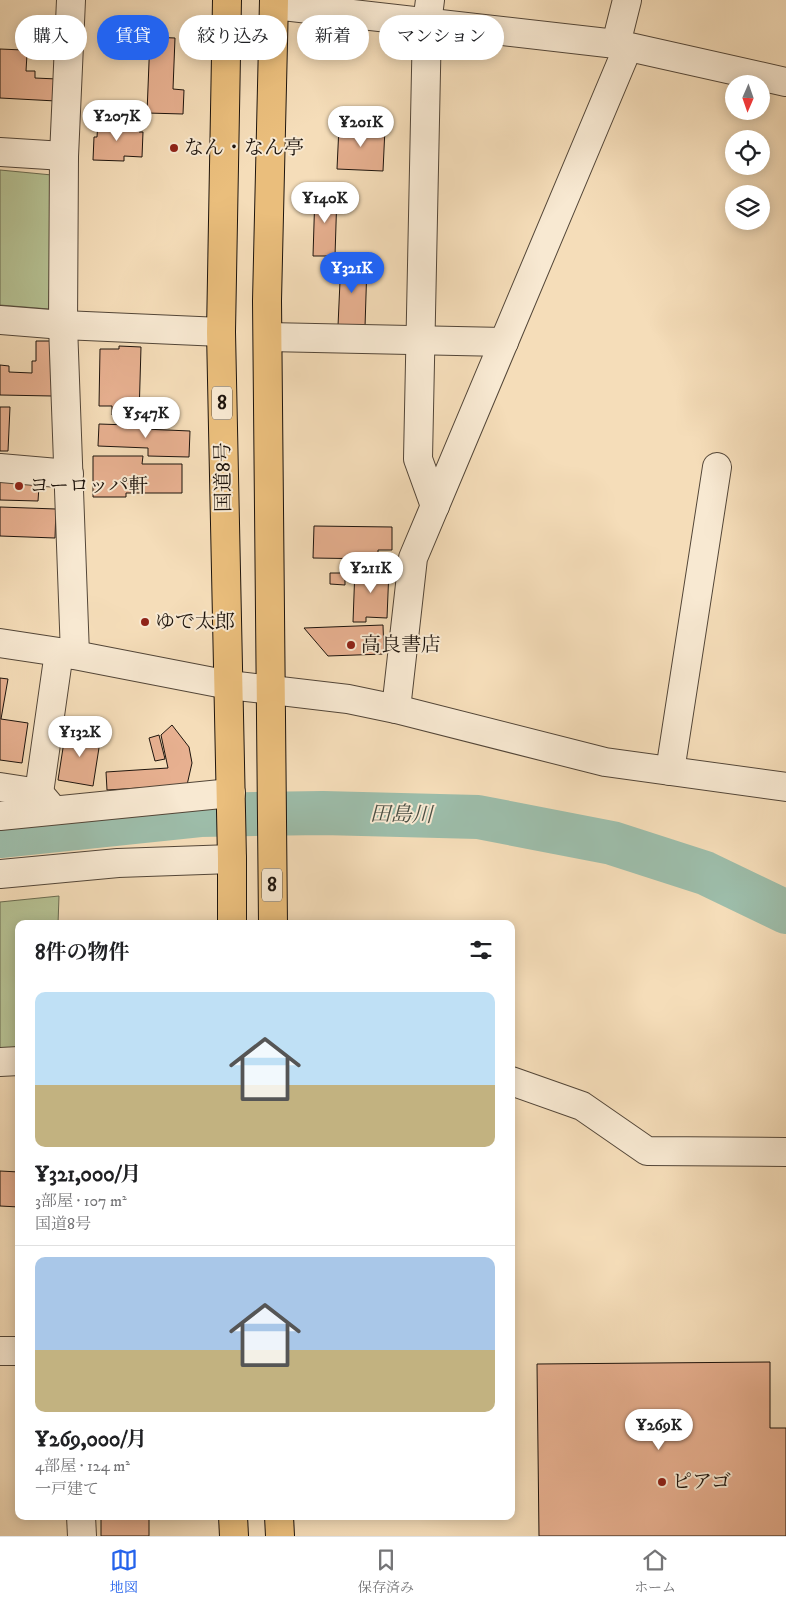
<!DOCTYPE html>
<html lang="ja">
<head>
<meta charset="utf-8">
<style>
  :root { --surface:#fff; --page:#f2f2f2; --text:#202124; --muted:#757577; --line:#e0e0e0; --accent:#2563eb }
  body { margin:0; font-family:"IM FELL DW Pica","Noto Serif JP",serif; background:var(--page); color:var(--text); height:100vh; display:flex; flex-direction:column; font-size:19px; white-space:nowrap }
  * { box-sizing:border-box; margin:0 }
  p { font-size:16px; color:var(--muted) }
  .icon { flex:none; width:28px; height:28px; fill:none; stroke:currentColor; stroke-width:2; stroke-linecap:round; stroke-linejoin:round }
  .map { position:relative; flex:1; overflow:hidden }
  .panel { position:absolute; left:15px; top:920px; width:500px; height:600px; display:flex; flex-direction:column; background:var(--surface); border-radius:10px; box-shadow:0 2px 12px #0003 }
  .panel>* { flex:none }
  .guide { position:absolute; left:15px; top:15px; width:500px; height:45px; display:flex; gap:10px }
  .needle { width:32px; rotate:182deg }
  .controls { position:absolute; left:725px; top:75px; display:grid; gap:10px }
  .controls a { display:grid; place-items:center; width:45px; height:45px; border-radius:50%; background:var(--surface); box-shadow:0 2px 12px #0003; font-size:25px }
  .price { position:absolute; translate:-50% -42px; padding:0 11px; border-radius:18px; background:#fff; color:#222; font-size:16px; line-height:32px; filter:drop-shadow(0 1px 2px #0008) }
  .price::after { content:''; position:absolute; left:50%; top:30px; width:15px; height:11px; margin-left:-8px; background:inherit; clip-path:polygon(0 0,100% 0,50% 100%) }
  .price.on { background:var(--accent); color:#fff }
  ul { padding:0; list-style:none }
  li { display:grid; align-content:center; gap:10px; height:265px; padding:0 20px }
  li+li { border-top:1px solid var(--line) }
  li span { display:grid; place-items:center; height:155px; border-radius:10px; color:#555 }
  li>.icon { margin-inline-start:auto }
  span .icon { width:90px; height:90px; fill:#fffc; stroke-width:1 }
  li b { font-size:21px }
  h2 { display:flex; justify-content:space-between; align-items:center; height:60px; padding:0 20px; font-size:21px }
  .pill { padding:0 18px; border-radius:22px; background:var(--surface); box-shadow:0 2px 12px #0003; font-size:18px; line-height:45px }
  .pill.on { background:var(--accent); color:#fff }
  .menu { display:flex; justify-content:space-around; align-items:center; height:70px; border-top:1px solid var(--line); background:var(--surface); font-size:14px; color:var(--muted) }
  .menu a { display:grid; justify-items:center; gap:2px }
  .menu .on { color:var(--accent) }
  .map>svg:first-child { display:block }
  .green { fill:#b6c294; stroke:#6a6b50 }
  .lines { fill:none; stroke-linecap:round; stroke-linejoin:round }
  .river { stroke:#9dbdaa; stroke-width:44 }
  .building { fill:#e7b090; stroke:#1d140d }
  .minor-casing { stroke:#534638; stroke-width:30 }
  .highway-casing { stroke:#1d140d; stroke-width:30 }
  .minor { stroke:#f8e9d2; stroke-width:28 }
  .highway { stroke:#eabe7c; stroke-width:28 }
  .poi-dot { fill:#8f2418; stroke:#f8e9d2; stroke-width:2 }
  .labels { text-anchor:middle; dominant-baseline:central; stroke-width:4; stroke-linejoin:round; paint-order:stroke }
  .shield { fill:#f8e9d2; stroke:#5f5448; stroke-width:1 }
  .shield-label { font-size:19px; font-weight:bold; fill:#1d140d }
  .poi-label { font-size:20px; fill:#1d140d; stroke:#f8e9d2; text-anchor:start }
  .street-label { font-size:20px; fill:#1d140d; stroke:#f8e9d2 }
  .water-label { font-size:21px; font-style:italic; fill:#4a4f44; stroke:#f8e9d2 }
</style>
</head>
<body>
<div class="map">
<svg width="786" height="1536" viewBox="0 0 786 1536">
  <rect width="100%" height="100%" fill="#f5ddb9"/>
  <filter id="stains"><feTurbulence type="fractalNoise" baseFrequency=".004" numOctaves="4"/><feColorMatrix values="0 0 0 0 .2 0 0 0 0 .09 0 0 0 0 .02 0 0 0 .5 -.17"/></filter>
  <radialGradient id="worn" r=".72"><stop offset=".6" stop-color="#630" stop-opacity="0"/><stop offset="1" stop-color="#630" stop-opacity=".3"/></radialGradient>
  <g class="green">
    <polygon points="0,170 52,175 49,309 0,305"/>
    <polygon points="59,896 58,924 19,924 19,1049 0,1050 0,902"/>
  </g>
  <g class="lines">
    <polyline class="river" points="0,836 200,815 323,813 478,817 612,843 705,873 786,912"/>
  </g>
  <g class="building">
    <polygon points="150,37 175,38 173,89 184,90 183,114 147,113"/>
    <polygon points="0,49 23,50 22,53 27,54 26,71 35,71 35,78 57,79 56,101 0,98"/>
    <polygon points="98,122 115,123 114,126 139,127 139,132 143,132 142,157 124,156 124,161 93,160 94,137 97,137"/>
    <polygon points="339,126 385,128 383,171 337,169"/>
    <polygon points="315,192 337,193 335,256 313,256"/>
    <polygon points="340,263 367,264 365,327 338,326 340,281 330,281 330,274 337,275 337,269 340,269"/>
    <polygon points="36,341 54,341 52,396 0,395 0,365 9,366 9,372 32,373 32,361 36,361"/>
    <polygon points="119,346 141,347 139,416 112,415 112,406 99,406 100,349 119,349"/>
    <polygon points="0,407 10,407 8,451 0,451"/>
    <polygon points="129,422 145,422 144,429 190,431 189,457 148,456 148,448 98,446 99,424 129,425"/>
    <polygon points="93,456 143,456 142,464 182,464 182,493 126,493 126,497 93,497"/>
    <polygon points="0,470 40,472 38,501 0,500"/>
    <polygon points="0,507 56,509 55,538 0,536"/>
    <polygon points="314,526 392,527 392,550 378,550 378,559 313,558"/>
    <polygon points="355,568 389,569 387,618 366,617 366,622 353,622"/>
    <polygon points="330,573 345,573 345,585 330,584"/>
    <polygon points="383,625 384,654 328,656 304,628"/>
    <polygon points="0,678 8,679 1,719 28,723 22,763 0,760"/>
    <polygon points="172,725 189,747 192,763 187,785 107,790 106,772 168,768 161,735"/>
    <polygon points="66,729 101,735 93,786 58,780"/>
    <polygon points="159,735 165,759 155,761 149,738"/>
    <polygon points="0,1171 19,1172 19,1207 0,1206"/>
    <polygon points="770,1362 770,1428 786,1428 786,1536 539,1536 537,1364"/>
    <rect x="101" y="1516" width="48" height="20"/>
  </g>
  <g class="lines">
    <defs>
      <g id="minor">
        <polyline points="71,0 64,156 63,325 75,655"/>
        <polyline points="430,0 427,23 418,459 435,506"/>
        <polyline points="274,5 616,44 786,82"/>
        <polyline points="616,44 627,0"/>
        <polyline points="0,152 64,156"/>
        <polyline points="0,320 63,325 221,332"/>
        <polyline points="268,337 504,342"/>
        <polyline points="0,468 69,474"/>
        <polyline points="0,643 59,652 229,685 348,699 396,709 605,762 786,787"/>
        <polyline points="396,709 413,558 628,47"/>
        <polyline points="670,771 717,467"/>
        <polyline points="0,787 39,793 50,806"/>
        <polyline points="39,793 59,652"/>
        <polyline points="0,816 231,793"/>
        <polyline points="0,874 118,863 232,859"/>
        <polyline points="0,1062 19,1061"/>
        <polyline points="511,1081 582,1106 647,1151 786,1152"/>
        <polyline points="0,1351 19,1351"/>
        <polyline points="81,1516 82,1536"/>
      </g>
      <g id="highway">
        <polyline points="227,0 221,332 232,859 232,924"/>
        <polyline points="273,924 267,301 274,0"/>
        <polyline points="233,1516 234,1536"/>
        <polyline points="279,1516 280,1536"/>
      </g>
    </defs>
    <use href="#minor" class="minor-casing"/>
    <use href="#highway" class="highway-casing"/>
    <use href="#minor" class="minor"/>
    <use href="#highway" class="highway"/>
  </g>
  <g class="poi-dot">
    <circle cx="174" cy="148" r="5"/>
    <circle cx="19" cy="486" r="5"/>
    <circle cx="145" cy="622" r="5"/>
    <circle cx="351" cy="645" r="5"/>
    <circle cx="662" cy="1482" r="5"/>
  </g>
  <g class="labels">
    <g class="shield">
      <rect x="212" y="386.5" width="20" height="33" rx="4"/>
      <rect x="262" y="868.5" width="20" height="33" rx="4"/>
    </g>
    <g class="shield-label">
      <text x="222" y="403">8</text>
      <text x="272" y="885">8</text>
    </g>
    <g class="poi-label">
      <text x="184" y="148">なん・なん亭</text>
      <text x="29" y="486">ヨーロッパ軒</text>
      <text x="155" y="622">ゆで太郎</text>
      <text x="361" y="645">高良書店</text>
      <text x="672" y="1482">ピアゴ</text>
    </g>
    <g class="street-label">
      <text transform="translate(224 477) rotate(-91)">国道8号</text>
    </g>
    <g class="water-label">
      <text transform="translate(401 815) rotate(1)">田島川</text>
    </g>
  </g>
  <rect width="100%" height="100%" filter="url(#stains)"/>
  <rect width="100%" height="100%" fill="url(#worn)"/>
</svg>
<div class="controls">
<a><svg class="needle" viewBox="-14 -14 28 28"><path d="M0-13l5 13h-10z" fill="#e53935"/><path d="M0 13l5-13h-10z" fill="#757577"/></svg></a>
<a><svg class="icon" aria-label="locate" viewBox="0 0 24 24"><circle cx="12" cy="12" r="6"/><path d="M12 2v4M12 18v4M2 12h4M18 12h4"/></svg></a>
<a><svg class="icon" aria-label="layers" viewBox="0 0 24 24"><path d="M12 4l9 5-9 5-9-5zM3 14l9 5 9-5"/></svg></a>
</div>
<b class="price" style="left:117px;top:142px">¥207K</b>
<b class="price" style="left:361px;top:148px">¥201K</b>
<b class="price" style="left:325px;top:224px">¥140K</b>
<b class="price on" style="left:352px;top:294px">¥321K</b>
<b class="price" style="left:146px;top:439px">¥547K</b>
<b class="price" style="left:371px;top:594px">¥211K</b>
<b class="price" style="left:80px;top:758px">¥132K</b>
<b class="price" style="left:659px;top:1451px">¥269K</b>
<div class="guide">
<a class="pill">購入</a>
<a class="pill on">賃貸</a>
<a class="pill">絞り込み</a>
<a class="pill">新着</a>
<a class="pill">マンション</a>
</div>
<section class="panel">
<h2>8件の物件<svg class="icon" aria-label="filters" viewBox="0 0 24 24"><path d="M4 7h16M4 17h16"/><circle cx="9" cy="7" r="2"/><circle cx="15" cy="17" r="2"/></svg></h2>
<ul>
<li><span style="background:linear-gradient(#bfe0f5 60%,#c2b280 0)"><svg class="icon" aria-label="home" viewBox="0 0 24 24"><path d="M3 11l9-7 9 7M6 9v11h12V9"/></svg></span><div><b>¥321,000/月</b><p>3部屋 · 107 m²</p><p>国道8号</p></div></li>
<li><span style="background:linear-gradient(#a9c7e8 60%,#c2b280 0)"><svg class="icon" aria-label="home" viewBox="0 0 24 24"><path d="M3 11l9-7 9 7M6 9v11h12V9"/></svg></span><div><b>¥269,000/月</b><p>4部屋 · 124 m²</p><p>一戸建て</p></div></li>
</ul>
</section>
</div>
<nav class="menu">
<a class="on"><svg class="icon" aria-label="map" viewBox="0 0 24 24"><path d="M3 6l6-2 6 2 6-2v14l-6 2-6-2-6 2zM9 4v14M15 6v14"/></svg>地図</a>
<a><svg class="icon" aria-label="saved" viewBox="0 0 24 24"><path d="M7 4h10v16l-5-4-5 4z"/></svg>保存済み</a>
<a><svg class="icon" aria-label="home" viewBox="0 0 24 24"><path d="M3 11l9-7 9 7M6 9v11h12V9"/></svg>ホーム</a>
</nav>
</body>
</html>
